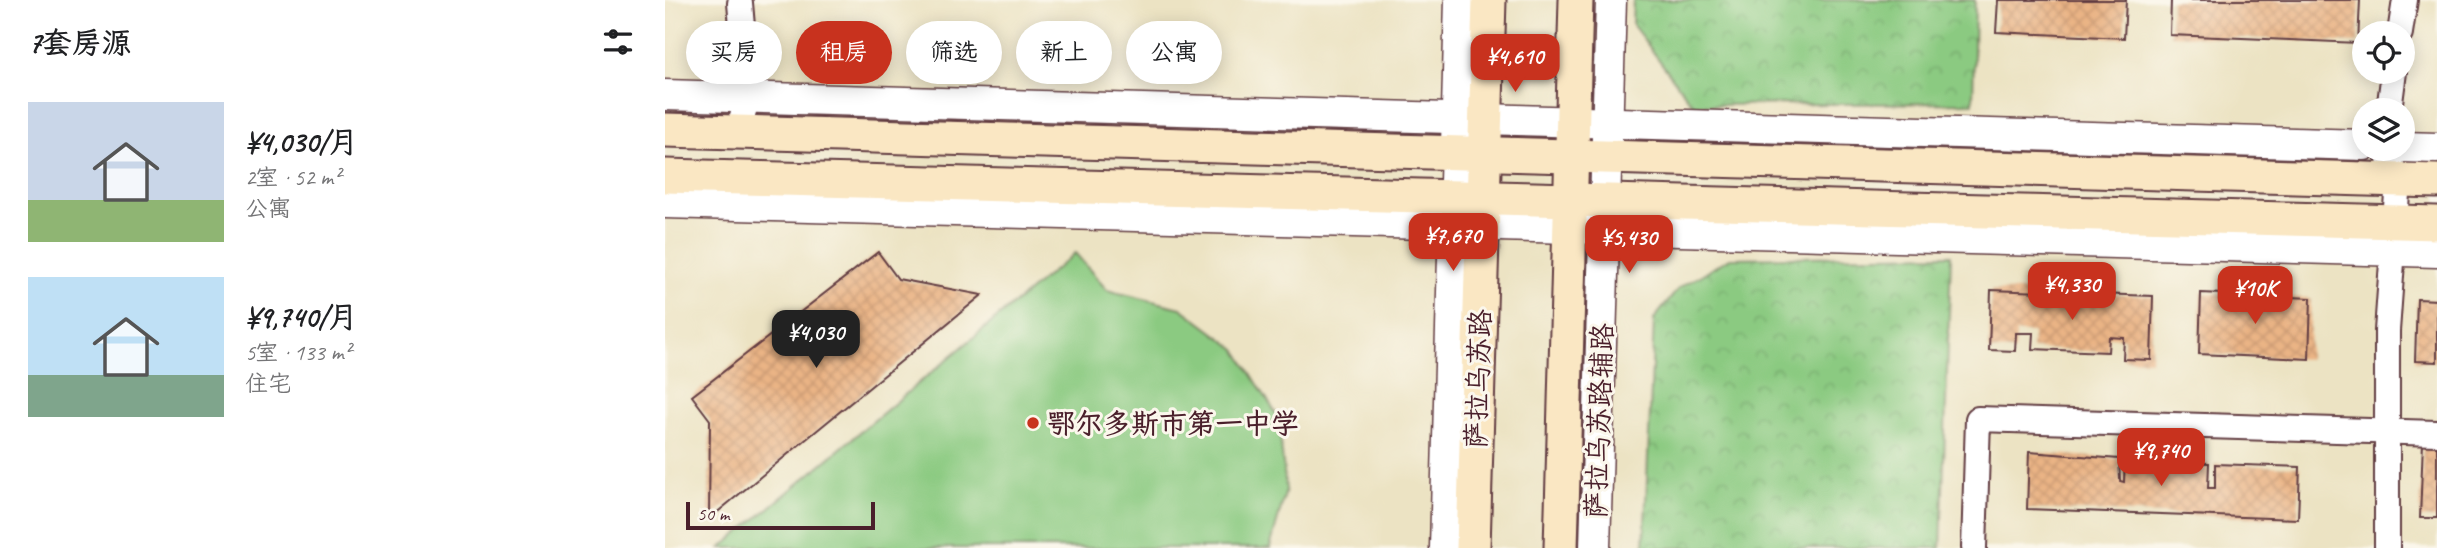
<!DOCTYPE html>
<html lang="zh">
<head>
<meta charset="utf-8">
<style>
  :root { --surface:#fff; --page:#f6f6f6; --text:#202124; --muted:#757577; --accent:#c8321e }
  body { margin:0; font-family:Caveat,"LXGW WenKai TC",sans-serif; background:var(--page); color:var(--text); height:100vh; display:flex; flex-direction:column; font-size:26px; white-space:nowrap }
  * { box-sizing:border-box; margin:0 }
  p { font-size:23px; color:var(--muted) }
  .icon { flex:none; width:38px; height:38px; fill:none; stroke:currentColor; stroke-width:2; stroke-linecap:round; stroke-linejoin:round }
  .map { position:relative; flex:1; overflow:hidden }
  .drawer { display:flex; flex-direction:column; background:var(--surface); width:665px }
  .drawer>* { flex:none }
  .banner { position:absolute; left:21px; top:21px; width:665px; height:63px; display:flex; gap:14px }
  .fabs { position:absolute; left:1687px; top:21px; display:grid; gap:14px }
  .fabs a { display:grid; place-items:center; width:63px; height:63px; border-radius:50%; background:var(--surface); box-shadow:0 4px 18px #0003; font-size:35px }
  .scale { position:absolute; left:21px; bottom:18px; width:189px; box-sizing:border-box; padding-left:7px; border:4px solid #4a1f2b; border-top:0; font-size:19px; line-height:24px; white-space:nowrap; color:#4a1f2b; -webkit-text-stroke:5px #fbf7ec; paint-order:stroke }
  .price { position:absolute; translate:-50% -60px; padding:0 16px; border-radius:14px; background:var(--accent); color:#fff; font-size:23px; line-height:46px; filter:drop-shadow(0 2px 4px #0008) }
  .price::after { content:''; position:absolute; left:50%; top:42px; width:21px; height:16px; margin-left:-10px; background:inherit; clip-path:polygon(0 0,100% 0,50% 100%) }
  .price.on { background:#222; color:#fff }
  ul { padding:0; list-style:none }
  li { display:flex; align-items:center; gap:21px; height:175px; padding:0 28px }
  li span { display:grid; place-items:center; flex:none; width:196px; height:140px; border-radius:0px; color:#555 }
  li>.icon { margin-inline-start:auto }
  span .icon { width:84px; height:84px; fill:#fffc; stroke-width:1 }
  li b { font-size:30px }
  h2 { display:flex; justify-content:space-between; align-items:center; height:84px; padding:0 28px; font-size:30px }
  .pill { padding:0 24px; border-radius:32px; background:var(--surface); box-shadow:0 4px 18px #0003; font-size:24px; line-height:63px }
  .pill.on { background:var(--accent); color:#fff }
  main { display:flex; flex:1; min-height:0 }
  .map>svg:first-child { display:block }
  .park { fill:url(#park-crowns); stroke:#6a7456; stroke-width:2 }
  .pitch { fill:#8bca81; stroke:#6a7456; stroke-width:2 }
  .building { fill:url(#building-cross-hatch) }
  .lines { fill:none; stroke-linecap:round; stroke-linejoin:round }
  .minor-casing { stroke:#623c42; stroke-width:28 }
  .tertiary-casing { stroke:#623c42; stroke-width:33 }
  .secondary-casing { stroke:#623c42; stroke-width:37 }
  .minor { stroke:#fff; stroke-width:24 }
  .tertiary { stroke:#fff; stroke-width:30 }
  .secondary { stroke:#fae7c3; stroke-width:33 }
  .poi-dot { fill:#c8321e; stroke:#fbf7ec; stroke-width:2.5 }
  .labels { text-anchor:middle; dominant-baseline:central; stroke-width:6; stroke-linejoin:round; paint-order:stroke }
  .street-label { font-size:28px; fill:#4a1f2b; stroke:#fbf7ec }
  .poi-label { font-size:28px; font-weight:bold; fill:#4a1f2b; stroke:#fbf7ec; text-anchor:start }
</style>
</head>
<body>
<main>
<section class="drawer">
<h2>7套房源<svg class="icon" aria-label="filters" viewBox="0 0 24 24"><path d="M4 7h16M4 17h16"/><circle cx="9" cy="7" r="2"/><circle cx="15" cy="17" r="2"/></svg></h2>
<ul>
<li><span style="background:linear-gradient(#c9d6e8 70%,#8fb573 0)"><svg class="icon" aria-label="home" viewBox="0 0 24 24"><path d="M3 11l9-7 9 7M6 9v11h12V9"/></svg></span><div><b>¥4,030/月</b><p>2室 · 52 m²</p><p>公寓</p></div></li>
<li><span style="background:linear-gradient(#bfe0f5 70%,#7fa58c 0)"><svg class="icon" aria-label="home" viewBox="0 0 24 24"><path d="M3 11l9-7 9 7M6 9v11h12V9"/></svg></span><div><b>¥9,740/月</b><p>5室 · 133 m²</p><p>住宅</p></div></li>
</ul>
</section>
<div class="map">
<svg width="1772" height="548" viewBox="0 0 1772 548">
  <defs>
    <pattern id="park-crowns" width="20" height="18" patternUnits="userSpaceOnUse" patternTransform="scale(1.75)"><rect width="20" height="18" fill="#8bca81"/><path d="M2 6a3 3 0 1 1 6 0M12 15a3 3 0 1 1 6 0" fill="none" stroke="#79ad70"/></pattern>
    <pattern id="building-cross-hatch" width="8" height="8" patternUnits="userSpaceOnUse" patternTransform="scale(1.75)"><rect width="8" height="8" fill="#eab485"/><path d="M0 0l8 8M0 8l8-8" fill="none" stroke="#ca9a73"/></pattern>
  </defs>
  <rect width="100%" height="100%" fill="#fbf7ec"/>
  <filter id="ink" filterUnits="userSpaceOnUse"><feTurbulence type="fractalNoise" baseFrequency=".0143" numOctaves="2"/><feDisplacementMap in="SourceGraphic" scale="14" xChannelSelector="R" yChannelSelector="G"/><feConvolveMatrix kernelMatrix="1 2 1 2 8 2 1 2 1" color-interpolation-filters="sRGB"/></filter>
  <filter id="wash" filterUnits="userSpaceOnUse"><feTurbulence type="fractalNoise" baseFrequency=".00686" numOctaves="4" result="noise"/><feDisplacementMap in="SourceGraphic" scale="28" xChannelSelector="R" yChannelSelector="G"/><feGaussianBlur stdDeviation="1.57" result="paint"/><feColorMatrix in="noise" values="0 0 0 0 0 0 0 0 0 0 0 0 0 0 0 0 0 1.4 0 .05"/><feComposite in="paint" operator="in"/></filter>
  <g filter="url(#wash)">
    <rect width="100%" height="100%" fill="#ece3c3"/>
    <g class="park">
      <polygon points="968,0 1310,0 1308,103 1028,105 967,24"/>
      <polygon points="1286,255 1276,548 979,548 989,319 1014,288 1065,258"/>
    </g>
    <polygon class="pitch" points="410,253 442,290 516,308 571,349 613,417 621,490 605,548 56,548"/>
    <g id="blocks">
      <g class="building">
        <polygon points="1333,0 1461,0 1459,38 1331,32"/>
        <polygon points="1506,0 1695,0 1693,43 1505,35"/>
        <polygon points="213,252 233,279 317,295 44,519 45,420 27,396"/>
        <polygon points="1326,290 1488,296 1486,360 1458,359 1459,338 1444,337 1443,352 1367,349 1368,333 1351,333 1350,351 1324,350"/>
        <polygon points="1536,293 1646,298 1644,359 1534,354"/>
        <polygon points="1752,299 1772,300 1772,362 1750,361"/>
        <polygon points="1758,442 1772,443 1772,518 1755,518"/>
        <polygon points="1364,452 1454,459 1455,481 1459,482 1460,460 1544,463 1543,488 1550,488 1550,464 1635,467 1633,519 1362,509"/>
      </g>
    </g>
  </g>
  <g filter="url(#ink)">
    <use href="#blocks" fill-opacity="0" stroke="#623c42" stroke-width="2"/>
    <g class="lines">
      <defs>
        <g id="minor">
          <polyline points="1735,33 1740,0"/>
          <polyline points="1724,110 1729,72"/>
          <polyline points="73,131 83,97 75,3"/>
          <polyline points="1720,149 1733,180 1722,331 1722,548"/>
          <polyline points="1309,548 1313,419 1772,433"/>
        </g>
        <g id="tertiary">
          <polyline points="0,95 1699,145"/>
          <polyline points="1738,147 1772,148"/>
          <polyline points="0,203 1772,252"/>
          <polyline points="780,548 795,0"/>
          <polyline points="930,548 946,0"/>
        </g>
        <g id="secondary">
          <polyline points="0,130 1772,181"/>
          <polyline points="0,176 1772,223"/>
          <polyline points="808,548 824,0"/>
          <polyline points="896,548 911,0"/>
        </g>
      </defs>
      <use href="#minor" class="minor-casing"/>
      <use href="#tertiary" class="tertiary-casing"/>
      <use href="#secondary" class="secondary-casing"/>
      <use href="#minor" class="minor"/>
      <use href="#tertiary" class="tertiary"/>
      <use href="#secondary" class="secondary"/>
    </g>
  </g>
  <circle class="poi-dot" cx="368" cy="423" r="7"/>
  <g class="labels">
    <g class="street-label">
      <text transform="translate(813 379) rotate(-88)">萨拉乌苏路</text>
      <text transform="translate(934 421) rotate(-88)">萨拉乌苏路辅路</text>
    </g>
    <g class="poi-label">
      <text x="382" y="423">鄂尔多斯市第一中学</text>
    </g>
  </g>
</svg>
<div class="fabs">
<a><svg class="icon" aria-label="locate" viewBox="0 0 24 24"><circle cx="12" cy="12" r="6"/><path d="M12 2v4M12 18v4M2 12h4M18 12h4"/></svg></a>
<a><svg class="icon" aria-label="layers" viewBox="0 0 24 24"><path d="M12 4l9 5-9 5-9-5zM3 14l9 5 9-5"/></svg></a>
</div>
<div class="scale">50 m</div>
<b class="price" style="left:850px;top:94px">¥4,610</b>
<b class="price" style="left:788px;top:273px">¥7,670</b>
<b class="price" style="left:964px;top:275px">¥5,430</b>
<b class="price" style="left:1407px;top:322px">¥4,330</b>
<b class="price" style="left:1590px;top:326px">¥10K</b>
<b class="price on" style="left:151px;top:370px">¥4,030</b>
<b class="price" style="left:1496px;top:488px">¥9,740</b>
<div class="banner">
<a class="pill">买房</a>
<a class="pill on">租房</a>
<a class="pill">筛选</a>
<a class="pill">新上</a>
<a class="pill">公寓</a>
</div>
</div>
</main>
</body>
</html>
